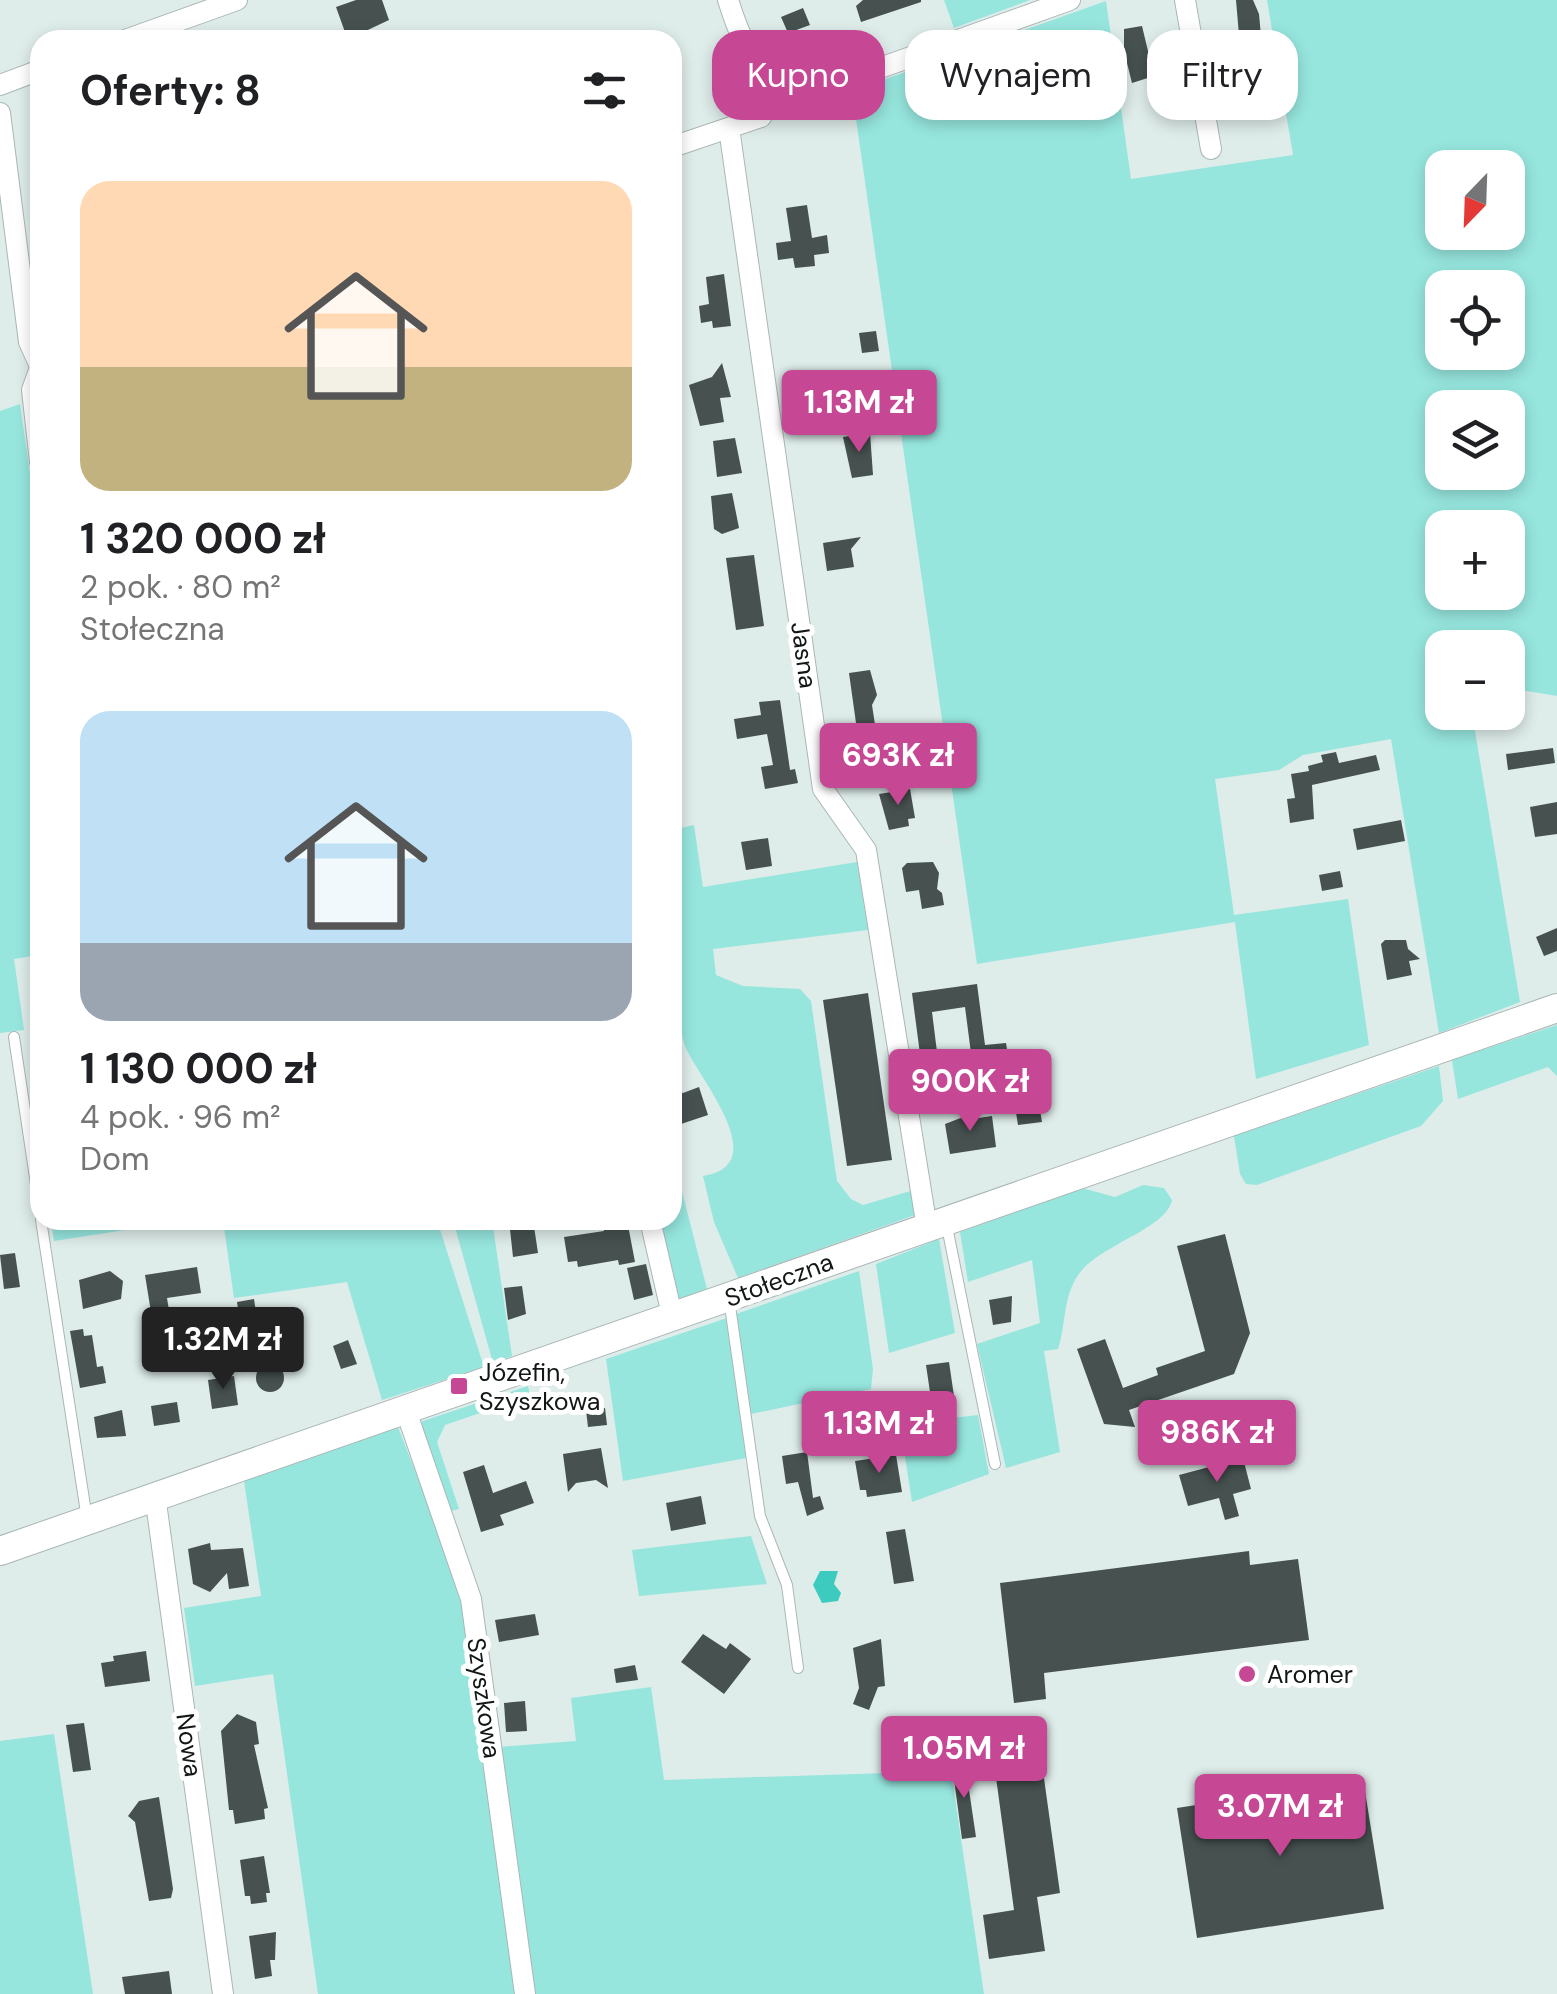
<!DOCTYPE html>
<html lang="pl">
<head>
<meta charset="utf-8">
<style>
  :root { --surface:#fff; --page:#f2f2f2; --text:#202124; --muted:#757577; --accent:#c64794 }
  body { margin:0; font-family:"DM Sans",sans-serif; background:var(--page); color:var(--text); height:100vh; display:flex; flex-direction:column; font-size:38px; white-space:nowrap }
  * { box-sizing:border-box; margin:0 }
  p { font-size:32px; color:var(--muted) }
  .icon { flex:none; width:55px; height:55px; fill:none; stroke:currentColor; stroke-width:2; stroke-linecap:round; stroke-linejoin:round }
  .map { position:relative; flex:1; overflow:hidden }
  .drawer { position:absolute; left:30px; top:30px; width:652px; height:1200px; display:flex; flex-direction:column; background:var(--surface); border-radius:30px; box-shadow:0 5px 15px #0003 }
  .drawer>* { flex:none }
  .top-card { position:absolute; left:712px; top:30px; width:692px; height:90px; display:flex; gap:20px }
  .needle { width:65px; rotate:203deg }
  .controls { position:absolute; left:1425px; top:150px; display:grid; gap:20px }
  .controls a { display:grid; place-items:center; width:100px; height:100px; border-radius:20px; background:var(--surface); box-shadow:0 5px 15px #0003; font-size:50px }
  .price { position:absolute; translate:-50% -85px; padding:0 22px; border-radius:10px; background:var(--accent); color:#fff; font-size:32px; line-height:65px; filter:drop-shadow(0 2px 5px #0008) }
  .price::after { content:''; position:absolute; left:50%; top:60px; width:30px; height:22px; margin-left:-15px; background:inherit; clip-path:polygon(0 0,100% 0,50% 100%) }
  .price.selected { background:#222; color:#fff }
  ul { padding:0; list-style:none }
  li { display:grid; align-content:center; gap:20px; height:530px; padding:0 50px }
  li span { display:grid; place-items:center; height:310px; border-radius:30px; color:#555 }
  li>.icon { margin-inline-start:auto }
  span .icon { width:180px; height:180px; fill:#fffc; stroke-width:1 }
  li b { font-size:42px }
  h2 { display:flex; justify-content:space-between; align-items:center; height:120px; padding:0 50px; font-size:42px }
  .chip { padding:0 35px; border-radius:30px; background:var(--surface); box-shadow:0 5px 15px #0003; font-size:35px; line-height:90px }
  .chip.selected { background:var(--accent); color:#fff }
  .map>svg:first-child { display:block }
  .green { fill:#96e6de; fill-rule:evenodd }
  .water { fill:#3dcbc0 }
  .building { fill:#465150 }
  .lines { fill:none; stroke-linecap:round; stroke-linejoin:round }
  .lane-casing { stroke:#aab7b6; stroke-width:12 }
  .street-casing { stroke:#aab7b6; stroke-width:22 }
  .secondary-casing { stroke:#aab7b6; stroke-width:30 }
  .lane { stroke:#fff; stroke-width:10 }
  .street { stroke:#fff; stroke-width:20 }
  .secondary { stroke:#fff; stroke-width:28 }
  .poi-dot { fill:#c64794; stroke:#fff; stroke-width:4 }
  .labels { text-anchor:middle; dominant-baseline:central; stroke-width:10; stroke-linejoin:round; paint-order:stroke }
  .street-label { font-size:25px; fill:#121716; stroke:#fff }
  .poi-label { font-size:25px; fill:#121716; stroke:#fff; text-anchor:start }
</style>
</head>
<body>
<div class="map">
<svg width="1557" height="1994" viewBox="0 0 1557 1994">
  <rect width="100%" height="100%" fill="#deecea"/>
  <g class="green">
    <polygon points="944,0 1030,0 954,28"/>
    <path d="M 1267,0 L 1557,0 L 1557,696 L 1508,688 L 1508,648 L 1442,648 L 1442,712 L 1472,713 L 1520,1002 L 1439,1033 L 1391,739 L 1303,755 L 1279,770 L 1215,779 L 1234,915 L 1348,899 L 1369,1045 L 1256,1079 L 1235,922 L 977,964 L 852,91 L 1106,1 L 1131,179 L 1293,155 ZM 1442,168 L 1508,168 L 1508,232 L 1442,232 ZM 1442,288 L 1508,288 L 1508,352 L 1442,352 ZM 1442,408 L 1508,408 L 1508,472 L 1442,472 ZM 1442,528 L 1508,528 L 1508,592 L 1442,592 Z"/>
    <polygon points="20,404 40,544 40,955 14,959 24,1030 0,1033 0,411"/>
    <path d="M 694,825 L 703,887 L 857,862 L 868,930 L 713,949 L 716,975 L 743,986 L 800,989 L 811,1001 L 837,1181 L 851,1199 L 863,1205 L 914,1190 L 918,1214 L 738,1278 L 714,1222 L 703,1176 C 776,1165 696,1075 685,1046 C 679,1028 679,1003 677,983 L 673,983 L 672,830 Z"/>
    <polygon points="1557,1025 1557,1076 1548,1067 1458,1099 1452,1060"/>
    <polygon points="1439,1066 1443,1101 1421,1126 1257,1185 1246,1184 1240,1174 1234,1136"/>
    <polygon points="679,1180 707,1289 674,1301 656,1220 672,1220 673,1181"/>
    <path d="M 1143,1185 L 1164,1188 L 1172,1200 C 1167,1227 1107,1243 1083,1269 C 1062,1292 1067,1322 1058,1349 L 1044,1351 L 1060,1452 L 1006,1468 L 977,1344 L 1040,1323 L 1032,1260 L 968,1282 L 960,1232 L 1082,1188 L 1115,1197 Z"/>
    <polygon points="51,1220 136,1220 138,1228 54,1241"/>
    <polygon points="223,1220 437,1220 484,1367 382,1400 347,1282 234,1298"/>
    <polygon points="453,1220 492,1220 512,1356 493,1363"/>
    <polygon points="939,1239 955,1333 889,1353 876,1264"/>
    <polygon points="859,1271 873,1369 871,1389 751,1414 736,1314"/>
    <polygon points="727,1318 746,1458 623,1481 606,1359"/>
    <polygon points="528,1386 530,1396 445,1425 437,1442 459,1509 451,1511 420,1422"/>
    <polygon points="978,1415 989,1474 912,1502 900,1424"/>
    <polygon points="398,1427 462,1592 516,1994 318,1994 273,1674 195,1686 184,1608 261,1596 244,1481"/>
    <polygon points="751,1536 767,1584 639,1596 632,1550"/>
    <polygon points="651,1687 664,1780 951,1771 984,1994 531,1994 498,1747 576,1741 571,1698"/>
    <polygon points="54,1734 93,1994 0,1994 0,1741"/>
  </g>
  <polygon class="water" points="820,1571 838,1571 834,1584 841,1593 838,1601 822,1603 813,1585"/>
  <g class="building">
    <polygon points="356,0 382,0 389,20 355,36 354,33 346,35 336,7"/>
    <polygon points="863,0 921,0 921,2 861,22 856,6"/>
    <polygon points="1236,0 1253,0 1259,14 1262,47 1240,47"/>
    <polygon points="803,8 810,25 788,33 781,17"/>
    <polygon points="1142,26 1154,76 1132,83 1124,51 1124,29"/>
    <polygon points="807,205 812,238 827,235 829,253 814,255 815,266 795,268 793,258 778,260 776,243 791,241 786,208"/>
    <polygon points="724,274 731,326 713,328 712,321 701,323 699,306 709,304 706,277"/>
    <polygon points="876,331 879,351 862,353 859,333"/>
    <polygon points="722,363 731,397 720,398 724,422 700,426 689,385 712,377"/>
    <polygon points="870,433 873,475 852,478 843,437"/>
    <polygon points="735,438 742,473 717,477 713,441"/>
    <polygon points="732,493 739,528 722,534 714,529 711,496"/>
    <polygon points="861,537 851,549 854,567 827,571 823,543"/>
    <polygon points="754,555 764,626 736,630 726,558"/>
    <polygon points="870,670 877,695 872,705 876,731 882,730 884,744 878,746 880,764 862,766 849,673"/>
    <polygon points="780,700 790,770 795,769 798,783 765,789 761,767 773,765 767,734 737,739 734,719 761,715 759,702"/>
    <polygon points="1553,748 1555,763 1508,770 1506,754"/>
    <polygon points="1336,752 1339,763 1376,755 1380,770 1312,785 1314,819 1290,823 1287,799 1295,798 1291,774 1309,771 1308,766 1323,762 1321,755"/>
    <polygon points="910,789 915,818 908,819 909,826 889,830 879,794"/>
    <polygon points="1557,802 1557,834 1535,837 1530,807"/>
    <polygon points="1401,820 1405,841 1357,850 1353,829"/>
    <polygon points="768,838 772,866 746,870 741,842"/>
    <polygon points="933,862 939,873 937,889 942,893 944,905 922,909 919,890 906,892 902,868 907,863"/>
    <polygon points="1340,871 1343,887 1322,891 1319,875"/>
    <polygon points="1557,928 1557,951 1544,956 1536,937"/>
    <polygon points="1385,940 1406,940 1408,949 1420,959 1409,961 1412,975 1387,980 1381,944"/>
    <polygon points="977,984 985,1045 1006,1043 1012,1082 975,1084 965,1007 932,1012 937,1052 920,1054 912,993"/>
    <polygon points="868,993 892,1160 847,1166 823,1000"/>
    <polygon points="1036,1085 1042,1122 1018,1125 1012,1088"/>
    <polygon points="699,1087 708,1115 672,1127 672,1088 683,1093"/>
    <polygon points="971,1114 972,1119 992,1116 996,1147 950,1154 945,1124"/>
    <polygon points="509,1220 533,1220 538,1253 513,1257"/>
    <polygon points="602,1220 627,1220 635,1262 619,1265 618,1260 578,1267 577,1261 568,1262 564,1237 604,1231"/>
    <polygon points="1225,1234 1250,1333 1234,1374 1129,1410 1135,1427 1104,1424 1077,1349 1105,1339 1123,1388 1158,1375 1156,1368 1205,1351 1177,1246"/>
    <polygon points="15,1253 20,1287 4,1289 0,1255"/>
    <polygon points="646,1264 653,1295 634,1300 627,1268"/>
    <polygon points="197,1267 201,1293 167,1298 178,1366 160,1368 145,1275"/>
    <polygon points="110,1271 123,1281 121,1299 83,1309 79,1280"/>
    <polygon points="522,1286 526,1314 508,1320 504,1288"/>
    <polygon points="1012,1296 1011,1322 993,1325 989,1300"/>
    <polygon points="254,1299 258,1326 241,1328 237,1302"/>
    <polygon points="83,1329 84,1336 92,1335 97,1367 103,1366 106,1383 80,1388 70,1331"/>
    <polygon points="348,1340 357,1364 341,1369 333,1346"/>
    <polygon points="949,1362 954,1396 931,1399 926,1365"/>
    <circle cx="270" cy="1378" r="14"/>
    <polygon points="234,1376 238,1405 212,1409 208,1380"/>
    <polygon points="177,1402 180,1422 154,1426 151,1406"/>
    <polygon points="605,1408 607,1425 588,1427 586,1410"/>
    <polygon points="122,1410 126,1436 97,1438 94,1417"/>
    <polygon points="601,1448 608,1488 596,1480 576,1483 568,1492 563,1454"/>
    <polygon points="807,1452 813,1498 820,1496 824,1509 807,1516 798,1482 786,1484 782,1456"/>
    <polygon points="896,1455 902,1492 867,1497 866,1490 860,1490 855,1461"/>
    <polygon points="1243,1458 1251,1489 1233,1494 1239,1516 1225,1520 1219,1498 1188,1506 1179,1475"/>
    <polygon points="484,1465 493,1493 526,1481 534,1503 500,1515 504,1525 481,1532 463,1472"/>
    <polygon points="701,1496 706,1524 671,1531 666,1503"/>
    <polygon points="905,1529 914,1581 894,1584 886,1532"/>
    <polygon points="210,1543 211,1550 243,1548 249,1586 229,1589 227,1573 210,1592 193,1584 188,1549"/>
    <polygon points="1249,1551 1250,1565 1298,1559 1309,1640 1044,1673 1046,1699 1014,1703 1000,1583"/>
    <polygon points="535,1614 539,1635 499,1642 495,1620"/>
    <polygon points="703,1634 726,1649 730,1643 751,1659 724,1694 681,1662"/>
    <polygon points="881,1639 885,1686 878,1687 869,1710 853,1704 859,1688 853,1648"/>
    <polygon points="146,1651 150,1681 105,1687 101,1663 114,1661 113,1656"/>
    <polygon points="635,1665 638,1680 616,1683 614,1669"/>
    <polygon points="525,1701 527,1731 506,1732 504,1703"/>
    <polygon points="237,1714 256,1722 259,1744 254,1745 268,1808 264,1809 265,1819 235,1824 233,1810 229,1810 221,1731"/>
    <polygon points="84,1723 91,1770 73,1772 66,1725"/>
    <polygon points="965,1763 976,1837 962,1839 952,1764"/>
    <polygon points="1042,1764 1060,1893 1037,1897 1045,1951 989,1959 983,1915 1014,1910 995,1770"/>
    <polygon points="1363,1779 1384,1909 1197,1938 1177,1808"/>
    <polygon points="159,1797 173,1889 171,1898 149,1901 135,1822 128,1816 139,1801"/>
    <polygon points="264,1856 270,1893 266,1893 267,1902 251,1904 250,1896 245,1896 240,1860"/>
    <polygon points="276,1932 275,1960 270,1960 272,1976 255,1979 249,1936"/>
    <polygon points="169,1971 172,1994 125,1994 122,1977"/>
  </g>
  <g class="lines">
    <defs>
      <g id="lane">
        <polyline points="14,1037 40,1211"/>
        <polyline points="41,1220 87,1519"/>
        <polyline points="946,1222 995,1464"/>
        <polyline points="729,1299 760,1516 787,1585 798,1668"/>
      </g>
      <g id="street">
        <path d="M 728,0 C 748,63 766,91 838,83 L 1070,0"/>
        <polyline points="1185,0 1211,149"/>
        <polyline points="125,40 237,0"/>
        <polyline points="0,85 40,70"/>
        <polyline points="0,113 29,342 40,366"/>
        <polyline points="729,128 823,789 866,850 927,1228"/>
        <polyline points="672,147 761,117 781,80"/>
        <polyline points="40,368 32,390 40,462"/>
        <polyline points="650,1220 673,1319"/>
        <polyline points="406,1411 471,1599 525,1994"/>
        <polyline points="155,1495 223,1994"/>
      </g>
      <polyline id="secondary" points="0,1551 1557,1008"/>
    </defs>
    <use href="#lane" class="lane-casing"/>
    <use href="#street" class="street-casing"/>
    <use href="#secondary" class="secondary-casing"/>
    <use href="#lane" class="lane"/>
    <use href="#street" class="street"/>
    <use href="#secondary" class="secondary"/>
  </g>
  <g class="poi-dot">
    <rect x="449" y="1376" width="20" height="20" rx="5"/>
    <circle cx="1247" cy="1674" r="10"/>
  </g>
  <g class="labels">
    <g class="street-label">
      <text transform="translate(804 655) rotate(82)">Jasna</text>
      <text transform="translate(779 1280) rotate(-20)">Stołeczna</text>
      <text transform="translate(484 1698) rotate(82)">Szyszkowa</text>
      <text transform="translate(189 1745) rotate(82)">Nowa</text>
    </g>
    <g class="poi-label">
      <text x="479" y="1372">Józefin,<tspan x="479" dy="29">Szyszkowa</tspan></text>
      <text x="1267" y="1674">Aromer</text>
    </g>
  </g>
</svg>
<div class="controls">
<a><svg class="needle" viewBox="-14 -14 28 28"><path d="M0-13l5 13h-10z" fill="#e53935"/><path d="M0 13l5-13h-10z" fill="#757577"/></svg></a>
<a><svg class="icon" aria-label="locate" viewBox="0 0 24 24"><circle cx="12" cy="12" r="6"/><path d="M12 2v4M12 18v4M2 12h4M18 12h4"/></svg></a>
<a><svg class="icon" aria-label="layers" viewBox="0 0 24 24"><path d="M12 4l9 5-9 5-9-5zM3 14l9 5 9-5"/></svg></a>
<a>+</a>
<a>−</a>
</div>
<b class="price" style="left:859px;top:455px">1.13M zł</b>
<b class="price" style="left:898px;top:808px">693K zł</b>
<b class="price" style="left:970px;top:1134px">900K zł</b>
<b class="price selected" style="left:223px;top:1392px">1.32M zł</b>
<b class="price" style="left:879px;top:1476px">1.13M zł</b>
<b class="price" style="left:1217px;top:1485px">986K zł</b>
<b class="price" style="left:964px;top:1801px">1.05M zł</b>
<b class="price" style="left:1280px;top:1859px">3.07M zł</b>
<div class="top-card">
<a class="chip selected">Kupno</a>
<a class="chip">Wynajem</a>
<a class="chip">Filtry</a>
</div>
<section class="drawer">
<h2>Oferty: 8<svg class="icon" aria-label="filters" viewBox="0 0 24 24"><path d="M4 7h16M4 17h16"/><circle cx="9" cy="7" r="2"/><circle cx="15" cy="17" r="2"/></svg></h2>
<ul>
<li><span style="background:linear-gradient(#ffd9b3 60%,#c2b280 0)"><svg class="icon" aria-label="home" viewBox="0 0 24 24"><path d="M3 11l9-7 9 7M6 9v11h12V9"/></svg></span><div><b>1 320 000 zł</b><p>2 pok. · 80 m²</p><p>Stołeczna</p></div></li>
<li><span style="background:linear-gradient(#bfe0f5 75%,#9aa5b1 0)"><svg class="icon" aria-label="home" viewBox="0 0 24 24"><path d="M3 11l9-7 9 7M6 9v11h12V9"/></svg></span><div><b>1 130 000 zł</b><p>4 pok. · 96 m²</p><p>Dom</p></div></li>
</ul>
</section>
</div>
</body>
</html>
